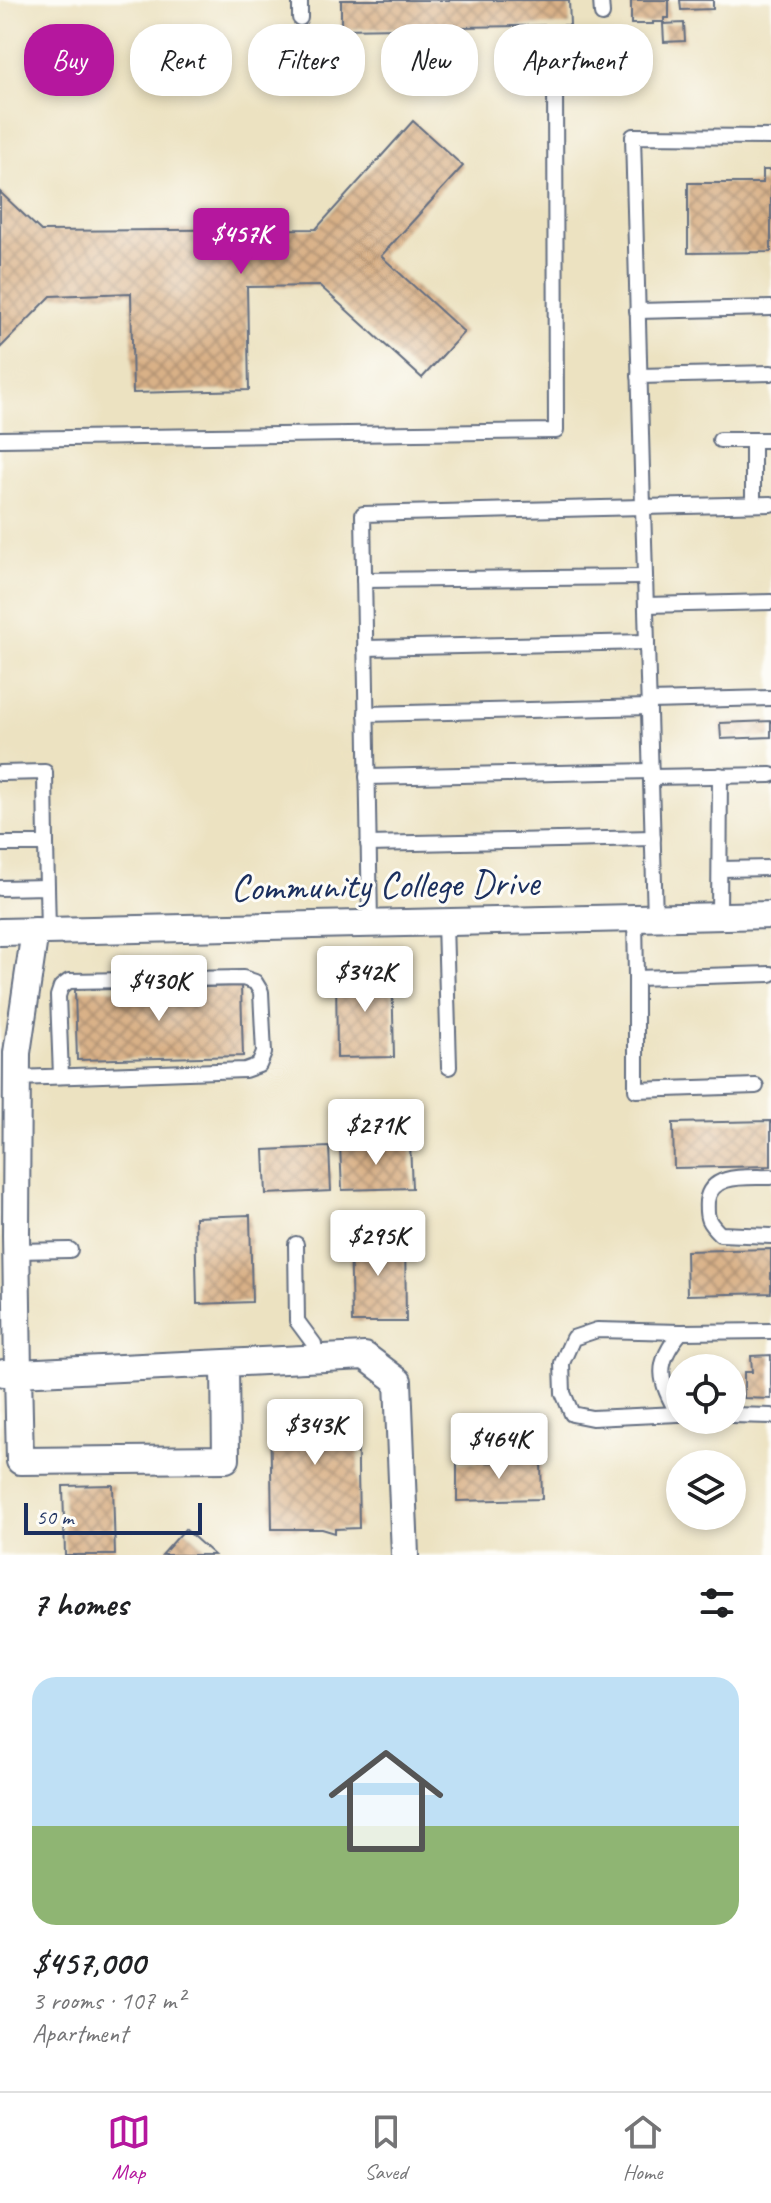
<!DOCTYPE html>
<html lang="en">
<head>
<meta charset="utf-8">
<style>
  :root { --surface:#fff; --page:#f6f6f6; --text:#202124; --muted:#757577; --line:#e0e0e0; --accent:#b5179e }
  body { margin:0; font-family:Caveat,sans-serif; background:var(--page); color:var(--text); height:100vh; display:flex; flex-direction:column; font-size:30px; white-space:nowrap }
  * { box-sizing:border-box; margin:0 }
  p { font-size:26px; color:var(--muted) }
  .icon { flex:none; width:44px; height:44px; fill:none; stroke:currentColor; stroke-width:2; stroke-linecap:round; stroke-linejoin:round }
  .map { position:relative; height:1555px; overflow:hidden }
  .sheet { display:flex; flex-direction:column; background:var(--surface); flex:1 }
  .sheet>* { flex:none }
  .banner { position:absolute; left:24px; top:24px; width:724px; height:72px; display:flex; gap:16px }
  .buttons { position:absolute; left:666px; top:1354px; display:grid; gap:16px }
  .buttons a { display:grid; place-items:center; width:80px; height:80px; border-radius:50%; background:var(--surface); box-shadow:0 4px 12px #0003; font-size:40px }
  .scale { position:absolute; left:24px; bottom:20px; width:178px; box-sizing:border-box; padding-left:8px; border:4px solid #1b2f5e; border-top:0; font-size:22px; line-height:28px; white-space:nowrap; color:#1b2f5e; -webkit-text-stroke:6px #fdfcf7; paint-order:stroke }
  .price { position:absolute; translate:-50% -68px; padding:0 18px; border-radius:8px; background:#fff; color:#222; font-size:26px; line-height:52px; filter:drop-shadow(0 2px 4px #0008) }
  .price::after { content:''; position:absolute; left:50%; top:48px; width:24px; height:18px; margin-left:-12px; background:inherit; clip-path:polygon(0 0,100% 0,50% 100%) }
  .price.active { background:var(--accent); color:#fff }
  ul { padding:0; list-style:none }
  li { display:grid; align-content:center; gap:16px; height:424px; padding:0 32px }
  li+li { border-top:2px solid var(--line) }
  li span { display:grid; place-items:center; height:248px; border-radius:24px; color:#555 }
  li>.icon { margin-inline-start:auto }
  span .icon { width:144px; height:144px; fill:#fffc; stroke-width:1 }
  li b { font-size:34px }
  h2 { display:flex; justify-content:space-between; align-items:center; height:96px; padding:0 32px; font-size:34px }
  .chip { padding:0 28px; border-radius:32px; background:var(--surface); box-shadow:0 4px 12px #0003; font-size:28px; line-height:72px }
  .chip.active { background:var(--accent); color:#fff }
  .dock { display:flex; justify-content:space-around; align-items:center; height:112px; border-top:2px solid var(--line); background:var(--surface); font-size:22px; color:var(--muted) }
  .dock a { display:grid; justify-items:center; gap:4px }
  .dock .active { color:var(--accent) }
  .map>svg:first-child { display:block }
  .building { fill:url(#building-cross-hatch) }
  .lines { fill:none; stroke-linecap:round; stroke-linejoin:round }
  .service-casing { stroke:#646e81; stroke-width:18 }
  .minor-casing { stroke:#646e81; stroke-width:30 }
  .service { stroke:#fff; stroke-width:14 }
  .minor { stroke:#fff; stroke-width:26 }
  .labels { text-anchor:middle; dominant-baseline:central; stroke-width:6; stroke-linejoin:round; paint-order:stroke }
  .street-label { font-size:38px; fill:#1b2f5e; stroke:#fdfcf7 }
</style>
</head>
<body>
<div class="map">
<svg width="771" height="1555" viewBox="0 0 771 1555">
  <defs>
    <pattern id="building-cross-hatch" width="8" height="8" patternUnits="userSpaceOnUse" patternTransform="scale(2)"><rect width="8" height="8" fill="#d9b187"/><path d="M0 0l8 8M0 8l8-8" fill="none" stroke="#af9072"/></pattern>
  </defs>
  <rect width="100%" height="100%" fill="#fdfcf7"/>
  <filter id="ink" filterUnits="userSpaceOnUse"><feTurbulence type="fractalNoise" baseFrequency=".0125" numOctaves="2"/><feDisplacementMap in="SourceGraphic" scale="16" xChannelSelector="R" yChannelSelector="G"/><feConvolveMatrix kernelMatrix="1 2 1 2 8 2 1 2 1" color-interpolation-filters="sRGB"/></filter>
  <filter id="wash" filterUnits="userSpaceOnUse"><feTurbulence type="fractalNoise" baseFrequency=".006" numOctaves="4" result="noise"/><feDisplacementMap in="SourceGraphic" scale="32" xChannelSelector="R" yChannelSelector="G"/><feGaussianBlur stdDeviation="1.8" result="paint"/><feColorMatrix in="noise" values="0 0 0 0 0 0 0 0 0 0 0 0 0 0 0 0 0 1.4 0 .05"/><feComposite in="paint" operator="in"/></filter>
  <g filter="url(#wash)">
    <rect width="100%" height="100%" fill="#ece2c1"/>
    <g id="blocks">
      <g class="building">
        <polygon points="341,0 569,0 570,25 341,29"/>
        <polygon points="631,0 669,0 669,18 664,18 664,22 653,22 653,24 631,24"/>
        <polygon points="680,0 713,0 713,9 681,10"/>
        <polygon points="684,23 685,41 664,42 663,24"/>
        <polygon points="413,121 463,166 381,256 464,332 422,378 320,286 247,287 249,390 133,393 131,293 51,296 0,348 0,192 41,231 316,229"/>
        <polygon points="763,170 771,170 771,252 688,253 688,183 763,183"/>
        <polygon points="771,721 771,737 721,739 720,723"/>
        <polygon points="392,970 394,1057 337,1058 336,972"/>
        <polygon points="241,986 243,1056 77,1060 75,990"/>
        <polygon points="771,1121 771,1166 674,1168 673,1123"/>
        <polygon points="410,1144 412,1188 342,1190 340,1146"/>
        <polygon points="329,1147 331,1191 266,1194 264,1150"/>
        <polygon points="250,1215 252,1302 197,1304 195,1217"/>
        <polygon points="405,1234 406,1322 352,1322 350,1235"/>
        <polygon points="771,1249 771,1293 687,1295 686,1251"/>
        <polygon points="771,1355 771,1399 744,1398 744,1372 752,1372 751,1356"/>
        <polygon points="357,1405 359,1528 335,1529 335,1533 322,1529 272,1529 270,1406"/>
        <polygon points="541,1461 542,1499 457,1501 457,1463"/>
        <polygon points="113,1485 115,1555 65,1555 63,1486"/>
        <polygon points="185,1529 214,1555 162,1555"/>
      </g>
    </g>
  </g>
  <g filter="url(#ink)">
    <use href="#blocks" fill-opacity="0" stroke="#646e81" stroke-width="2"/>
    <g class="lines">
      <defs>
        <g id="service">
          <polyline points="300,0 300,18"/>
          <polyline points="601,0 602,14"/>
          <polyline points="771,137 633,136 643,507 771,504"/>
          <polyline points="637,311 771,308"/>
          <polyline points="639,376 771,373"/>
          <polyline points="0,439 556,431 555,73"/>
          <polyline points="720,440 771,440"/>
          <polyline points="753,504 753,440"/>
          <polyline points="364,580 645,577"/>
          <polyline points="646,605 771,602"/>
          <polyline points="365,648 647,642"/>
          <polyline points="649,701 771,698"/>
          <polyline points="366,714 649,707"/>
          <polyline points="0,773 45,772 46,844"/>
          <polyline points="367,777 651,771"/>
          <polyline points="651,777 771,775"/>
          <polyline points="0,844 46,844 47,887"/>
          <polyline points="368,844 653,838"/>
          <polyline points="720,869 771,868"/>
          <polyline points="0,888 47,887 48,931"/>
          <polyline points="719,916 720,775"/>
          <polyline points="635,918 636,978 771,974"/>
          <polyline points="445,922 449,1067"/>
          <polyline points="370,923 363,514 643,507 655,918"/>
          <polyline points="636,978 636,1090 756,1086"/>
          <polyline points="17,1078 245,1070 259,1065 264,1053 261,992 255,982 243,978 69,981 61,987 58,996 61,1076"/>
          <path d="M 771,1177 C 749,1178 711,1172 707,1201 C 706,1219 708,1222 720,1234 L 771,1236"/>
          <polyline points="296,1244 297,1321 314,1344 316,1359"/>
          <polyline points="16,1251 70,1250"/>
          <polyline points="678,1414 592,1418 572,1414 563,1393 562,1363 573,1338 597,1330 681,1332"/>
          <path d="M 680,1414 L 678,1414 C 659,1380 654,1364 681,1332 L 771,1331"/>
          <polyline points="732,1415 771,1416"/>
        </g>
        <g id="minor">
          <polyline points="0,932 771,915"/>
          <path d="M 225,1363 L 226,1459 L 20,1461 L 18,1373 C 134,1367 250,1362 365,1356 L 398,1381 L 405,1555"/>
          <polyline points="4,1373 18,1373 16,1235 17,1053 35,931"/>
        </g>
      </defs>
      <use href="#service" class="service-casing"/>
      <use href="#minor" class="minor-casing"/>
      <use href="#service" class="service"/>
      <use href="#minor" class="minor"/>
    </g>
  </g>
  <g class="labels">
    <g class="street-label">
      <text transform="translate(385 885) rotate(-1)">Community College Drive</text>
    </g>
  </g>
</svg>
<div class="buttons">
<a><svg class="icon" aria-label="locate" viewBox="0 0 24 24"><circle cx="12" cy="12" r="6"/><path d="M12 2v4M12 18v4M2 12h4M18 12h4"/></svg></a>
<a><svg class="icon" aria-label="layers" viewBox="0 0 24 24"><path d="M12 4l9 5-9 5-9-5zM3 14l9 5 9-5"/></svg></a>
</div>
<div class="scale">50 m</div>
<b class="price active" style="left:241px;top:276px">$457K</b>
<b class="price" style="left:365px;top:1014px">$342K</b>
<b class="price" style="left:159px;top:1023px">$430K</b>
<b class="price" style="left:376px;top:1167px">$271K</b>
<b class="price" style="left:378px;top:1278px">$295K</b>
<b class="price" style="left:315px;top:1467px">$343K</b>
<b class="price" style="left:499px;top:1481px">$464K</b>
<div class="banner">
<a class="chip active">Buy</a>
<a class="chip">Rent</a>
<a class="chip">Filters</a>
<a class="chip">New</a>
<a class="chip">Apartment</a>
</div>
</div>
<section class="sheet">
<h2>7 homes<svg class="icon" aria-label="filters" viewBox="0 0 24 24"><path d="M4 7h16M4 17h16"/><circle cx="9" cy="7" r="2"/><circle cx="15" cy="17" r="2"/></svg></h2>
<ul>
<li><span style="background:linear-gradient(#bfe0f5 60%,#8fb573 0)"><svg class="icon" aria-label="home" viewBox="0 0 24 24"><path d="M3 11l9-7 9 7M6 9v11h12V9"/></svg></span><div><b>$457,000</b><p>3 rooms · 107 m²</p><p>Apartment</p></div></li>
</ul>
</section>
<nav class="dock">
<a class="active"><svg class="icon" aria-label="map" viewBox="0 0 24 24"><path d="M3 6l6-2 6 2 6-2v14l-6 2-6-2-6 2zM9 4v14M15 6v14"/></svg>Map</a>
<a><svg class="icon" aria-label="saved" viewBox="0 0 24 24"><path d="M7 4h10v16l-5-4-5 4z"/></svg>Saved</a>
<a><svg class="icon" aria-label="home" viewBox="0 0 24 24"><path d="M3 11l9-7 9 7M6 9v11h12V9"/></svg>Home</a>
</nav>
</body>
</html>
